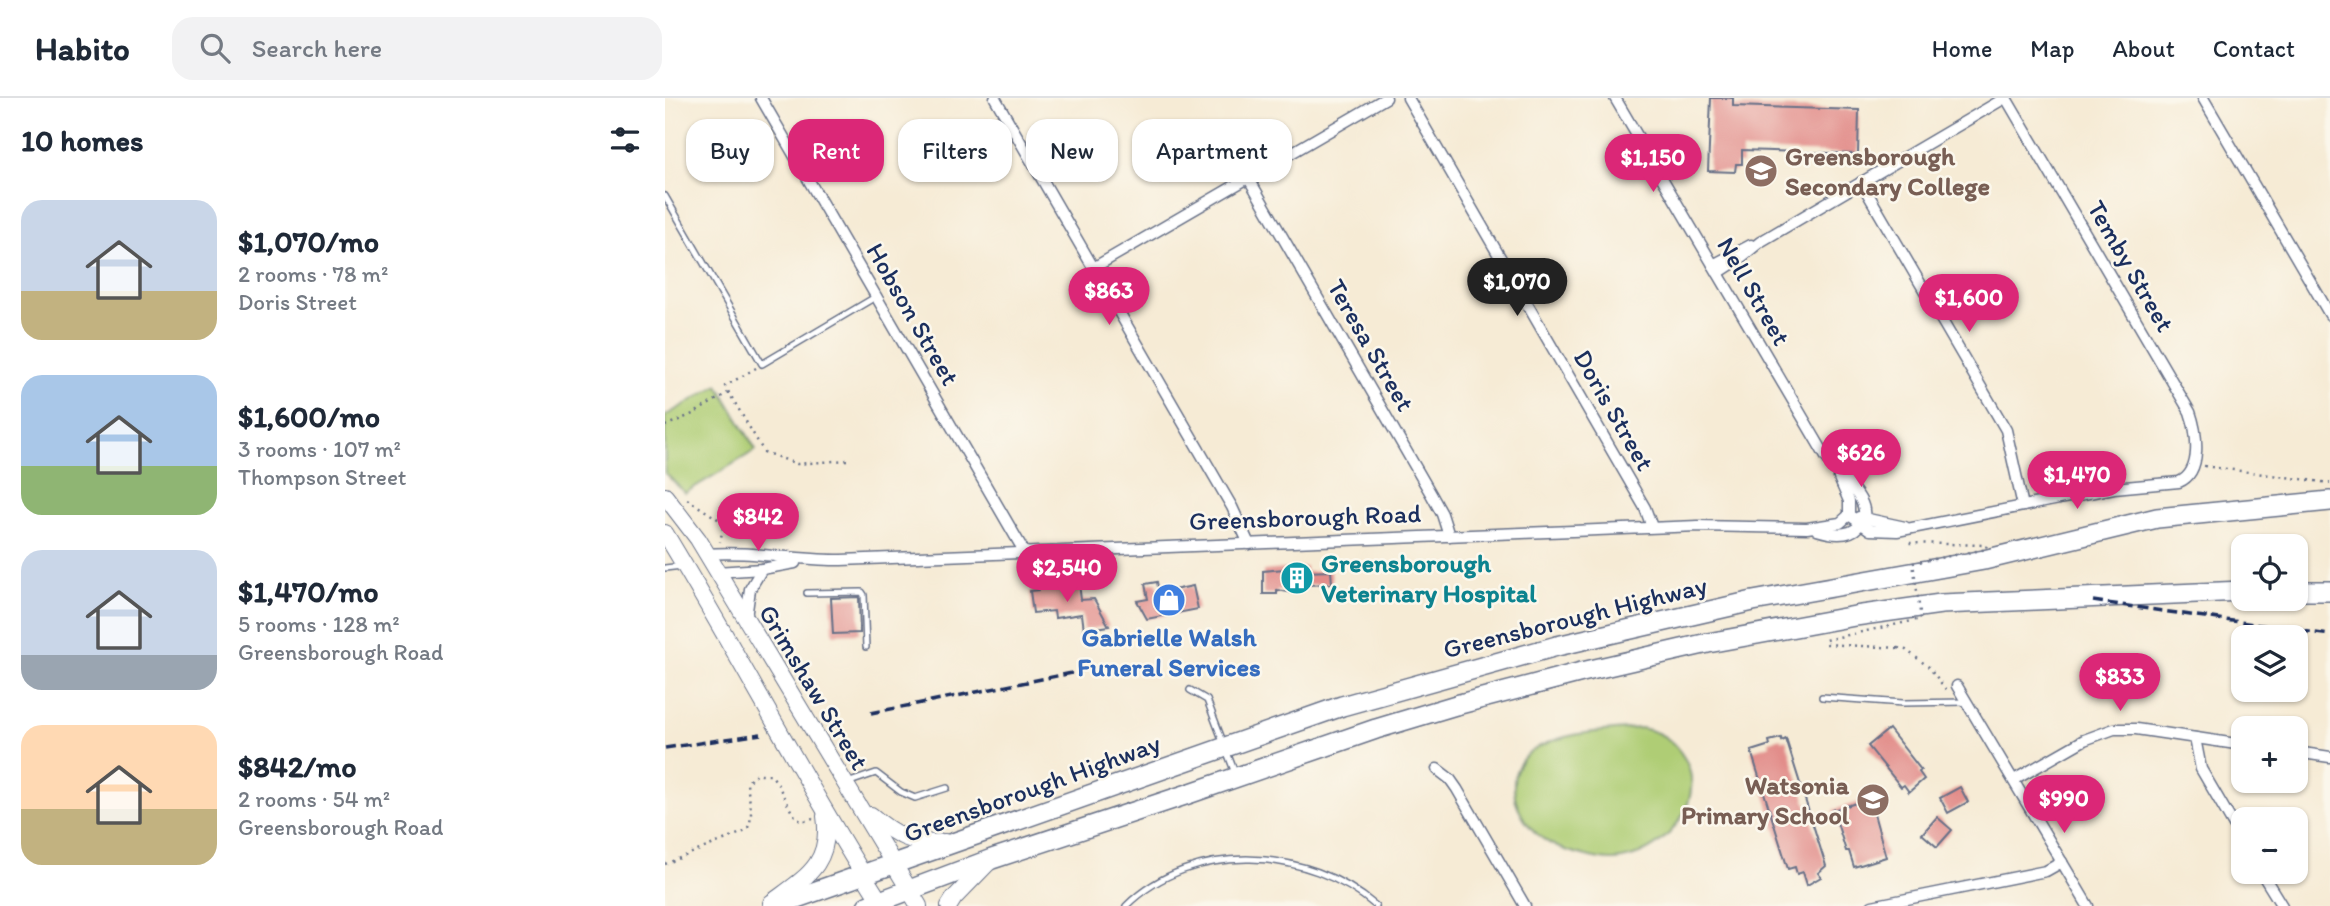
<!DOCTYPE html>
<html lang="en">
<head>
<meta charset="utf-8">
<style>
  :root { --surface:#fff; --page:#f2f2f3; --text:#1f2937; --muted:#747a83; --line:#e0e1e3; --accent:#db2777 }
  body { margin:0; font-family:Itim,sans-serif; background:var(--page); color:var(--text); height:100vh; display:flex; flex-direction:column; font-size:26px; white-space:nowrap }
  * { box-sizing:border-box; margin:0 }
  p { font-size:23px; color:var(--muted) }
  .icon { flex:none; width:38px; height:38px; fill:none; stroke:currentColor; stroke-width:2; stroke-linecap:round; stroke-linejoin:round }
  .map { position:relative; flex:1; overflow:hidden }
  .panel { display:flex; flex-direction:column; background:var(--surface); width:665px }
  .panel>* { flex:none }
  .guide { position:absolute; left:21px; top:21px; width:665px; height:63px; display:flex; gap:14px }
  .buttons { position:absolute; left:1566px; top:436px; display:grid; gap:14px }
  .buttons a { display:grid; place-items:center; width:77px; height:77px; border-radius:14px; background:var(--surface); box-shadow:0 2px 5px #0004; font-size:35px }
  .price { position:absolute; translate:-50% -60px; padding:0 16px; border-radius:24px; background:var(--accent); color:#fff; font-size:23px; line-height:46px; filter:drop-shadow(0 2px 4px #0008) }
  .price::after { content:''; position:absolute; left:50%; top:42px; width:21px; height:16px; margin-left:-10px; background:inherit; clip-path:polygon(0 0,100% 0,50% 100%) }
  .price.active { background:#222; color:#fff }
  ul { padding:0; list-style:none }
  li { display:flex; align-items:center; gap:21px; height:175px; padding:0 21px }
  li span { display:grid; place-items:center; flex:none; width:196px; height:140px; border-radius:21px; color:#555 }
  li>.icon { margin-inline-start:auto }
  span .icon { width:84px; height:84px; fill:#fffc; stroke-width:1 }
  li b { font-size:30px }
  h2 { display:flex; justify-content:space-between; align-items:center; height:84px; padding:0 21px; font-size:30px }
  .chip { padding:0 24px; border-radius:21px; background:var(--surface); box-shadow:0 2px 5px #0004; font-size:24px; line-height:63px }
  .chip.active { background:var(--accent); color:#fff }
  header { display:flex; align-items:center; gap:42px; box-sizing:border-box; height:98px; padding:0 35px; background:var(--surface); border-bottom:2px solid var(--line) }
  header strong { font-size:33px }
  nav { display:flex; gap:38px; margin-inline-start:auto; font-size:24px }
  .search { width:490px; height:63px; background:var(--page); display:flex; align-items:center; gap:18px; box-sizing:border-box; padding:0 24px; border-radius:21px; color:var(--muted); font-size:26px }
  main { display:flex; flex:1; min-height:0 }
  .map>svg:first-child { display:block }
  .green { fill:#afcd75; stroke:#657e6a; stroke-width:2 }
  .building { fill:#e28d8a }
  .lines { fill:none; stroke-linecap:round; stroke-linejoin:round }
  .lane-casing { stroke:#687188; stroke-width:8 }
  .street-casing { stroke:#687188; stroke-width:13 }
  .primary-casing { stroke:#687188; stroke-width:18 }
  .highway-casing { stroke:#687188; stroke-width:22 }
  .path { stroke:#687188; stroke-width:2.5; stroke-dasharray:2 5; stroke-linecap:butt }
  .lane { stroke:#fff; stroke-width:5 }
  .street { stroke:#fff; stroke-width:10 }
  .primary { stroke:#fff; stroke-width:16 }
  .highway { stroke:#fff; stroke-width:19 }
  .rail { stroke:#1b2f5e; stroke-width:3.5; stroke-dasharray:10 5; stroke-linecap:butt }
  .path-bridge { stroke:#687188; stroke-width:2.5; stroke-dasharray:2 5; stroke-linecap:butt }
  .labels { text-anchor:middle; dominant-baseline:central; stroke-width:5; stroke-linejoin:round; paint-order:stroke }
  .education-label { font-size:26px; font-weight:bold; fill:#785e54; stroke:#fbf7ec; text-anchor:start }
  .street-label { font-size:26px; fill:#1b2f5e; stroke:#fbf7ec }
  .culture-label { font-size:26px; font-weight:bold; fill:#0d838f; stroke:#fbf7ec; text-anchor:start }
  .shop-label { font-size:26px; font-weight:bold; fill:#366cbe; stroke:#fbf7ec }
</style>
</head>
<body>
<header>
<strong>Habito</strong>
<div class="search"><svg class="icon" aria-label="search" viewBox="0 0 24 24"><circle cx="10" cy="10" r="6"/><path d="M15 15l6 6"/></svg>Search here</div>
<nav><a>Home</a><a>Map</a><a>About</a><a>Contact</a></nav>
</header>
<main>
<section class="panel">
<h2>10 homes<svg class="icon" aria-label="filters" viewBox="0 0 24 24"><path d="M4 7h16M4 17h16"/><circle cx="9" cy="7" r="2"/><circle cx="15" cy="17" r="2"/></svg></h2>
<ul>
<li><span style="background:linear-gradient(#c9d6e8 65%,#c2b280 0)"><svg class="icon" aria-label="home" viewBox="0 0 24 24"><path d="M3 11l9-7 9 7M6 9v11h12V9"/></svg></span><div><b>$1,070/mo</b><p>2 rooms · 78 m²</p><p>Doris Street</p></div></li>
<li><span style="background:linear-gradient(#a9c7e8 65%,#8fb573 0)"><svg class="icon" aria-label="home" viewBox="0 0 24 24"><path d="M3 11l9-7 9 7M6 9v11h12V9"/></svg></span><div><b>$1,600/mo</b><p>3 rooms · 107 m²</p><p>Thompson Street</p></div></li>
<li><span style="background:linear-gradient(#c9d6e8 75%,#9aa5b1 0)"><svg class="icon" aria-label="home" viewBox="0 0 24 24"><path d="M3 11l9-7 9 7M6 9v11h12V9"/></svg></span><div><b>$1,470/mo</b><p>5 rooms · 128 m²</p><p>Greensborough Road</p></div></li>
<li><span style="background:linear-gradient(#ffd9b3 60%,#c2b280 0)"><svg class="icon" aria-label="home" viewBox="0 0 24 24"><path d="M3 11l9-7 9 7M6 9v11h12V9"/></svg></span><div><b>$842/mo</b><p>2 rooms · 54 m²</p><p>Greensborough Road</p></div></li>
</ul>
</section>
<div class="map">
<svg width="1665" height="808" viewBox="0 0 1665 808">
  <rect width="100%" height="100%" fill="#fbf7ec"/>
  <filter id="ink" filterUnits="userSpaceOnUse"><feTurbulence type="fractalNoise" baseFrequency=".0143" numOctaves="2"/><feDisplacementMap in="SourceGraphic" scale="14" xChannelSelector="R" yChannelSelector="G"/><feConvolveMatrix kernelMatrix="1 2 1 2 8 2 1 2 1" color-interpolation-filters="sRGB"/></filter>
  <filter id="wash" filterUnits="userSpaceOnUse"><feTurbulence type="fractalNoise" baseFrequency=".00686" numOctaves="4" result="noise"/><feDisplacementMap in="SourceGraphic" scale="28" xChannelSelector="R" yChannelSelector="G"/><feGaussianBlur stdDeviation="1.57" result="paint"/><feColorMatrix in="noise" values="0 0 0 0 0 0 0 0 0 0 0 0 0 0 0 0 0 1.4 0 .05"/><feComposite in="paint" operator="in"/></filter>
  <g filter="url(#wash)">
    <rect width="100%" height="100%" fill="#f6ebd5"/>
    <g class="green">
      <polygon points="53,287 91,352 20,395 0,375 0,318"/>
      <path d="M 976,630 C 995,634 1005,640 1016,655 C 1047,697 1003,754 957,761 C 941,764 925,759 910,755 C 894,751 879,744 868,732 C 847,710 839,672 867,653 C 897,633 942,633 976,630 Z"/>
    </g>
    <g id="blocks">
      <g class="building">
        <polygon points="1046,0 1068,0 1068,8 1194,12 1193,56 1077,52 1077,66 1071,66 1070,74 1043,73"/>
        <polygon points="641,469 641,474 666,473 667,486 641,487 641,490 629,491 629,495 612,492 612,496 598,496 598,473"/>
        <polygon points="406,484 406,486 414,485 416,502 429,501 444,528 419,532 417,516 390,520 389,513 368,515 365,493 373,492 373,488"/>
        <polygon points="492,484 494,495 528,488 533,511 482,521 472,503 483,501 480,486"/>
        <polygon points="194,499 195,535 168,536 166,500"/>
        <polygon points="1224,631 1256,672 1254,674 1259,681 1244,694 1239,687 1236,689 1203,648"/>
        <polygon points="1116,640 1117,643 1121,641 1161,768 1153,775 1156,779 1142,787 1138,774 1132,776 1130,769 1123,771 1086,653 1105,647 1104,643"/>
        <polygon points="1295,689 1303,704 1283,715 1275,700"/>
        <polygon points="1198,703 1200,707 1206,705 1221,759 1189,769 1184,753 1181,753 1168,712"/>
        <polygon points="1272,719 1287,732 1272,749 1257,736"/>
      </g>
    </g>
  </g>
  <g filter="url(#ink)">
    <use href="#blocks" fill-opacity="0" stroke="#687188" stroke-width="2"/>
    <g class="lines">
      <defs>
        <g id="lane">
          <polyline points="0,98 97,266 212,198"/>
          <polyline points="0,470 17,468"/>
          <polyline points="142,495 197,494 199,497 201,549"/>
          <polyline points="525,592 542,602 570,675"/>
          <polyline points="1157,599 1238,605 1302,604"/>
          <polyline points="182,685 211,675 236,694 250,700 282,690"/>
          <path d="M 461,808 C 528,742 643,749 711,808"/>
        </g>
        <g id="street">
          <polyline points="96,0 360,455"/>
          <polyline points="330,0 567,409 584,446"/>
          <polyline points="743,0 980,410 987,429"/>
          <path d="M 950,0 L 1161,359 C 1172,376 1214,407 1194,428 C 1183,440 1165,436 1152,432"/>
          <polyline points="1538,0 1665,217"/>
          <polyline points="584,81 766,396 777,416 784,438"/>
          <polyline points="1196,84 1341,332 1358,408"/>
          <polyline points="1048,167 1086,147"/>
          <polyline points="428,170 721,0"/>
          <polyline points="1053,175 1073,162 1095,144 1340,0"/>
          <polyline points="1174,380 1184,403 1184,417"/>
          <path d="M 1184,417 L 1205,432 L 1232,433 L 1449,390 L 1514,384 C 1538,374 1532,334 1525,314 L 1341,0"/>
          <polyline points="1194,419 1240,429"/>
          <path d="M 41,456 C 86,452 131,463 176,462 L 1033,428 L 1142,430 L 1175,425 L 1184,417"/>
          <polyline points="51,474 97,471 130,465"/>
          <polyline points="81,520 85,491 97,471"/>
          <polyline points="1292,588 1423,808"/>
          <polyline points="1530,640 1536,671 1578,743"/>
          <polyline points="1631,654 1665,659"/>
          <polyline points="772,671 785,681 792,691 860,808"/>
          <polyline points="1349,682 1419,642 1449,631 1471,631 1578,647"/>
          <polyline points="1596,774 1617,808"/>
          <polyline points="1207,808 1381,773 1397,764"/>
        </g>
        <g id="primary">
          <polyline points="0,398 33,441 254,808"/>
          <path d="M 0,435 C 75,558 141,687 218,808"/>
          <path d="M 206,717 C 229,737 249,748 280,744"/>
          <path d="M 106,805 C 141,779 167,766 160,718"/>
          <polyline points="284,808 289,800 326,762"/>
        </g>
        <g id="highway">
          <polyline points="1631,493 1665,493"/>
          <polyline points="109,808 677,608 892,548 1088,503 1319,462 1492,420 1665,403"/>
          <polyline points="202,808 327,761 523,696 711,631 791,607 917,574 1043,545 1190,518 1276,506 1578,493"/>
        </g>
      </defs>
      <use href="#lane" class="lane-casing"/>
      <use href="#street" class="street-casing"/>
      <use href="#primary" class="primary-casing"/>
      <use href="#highway" class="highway-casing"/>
      <g class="path">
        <polyline points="91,270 60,288 99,354 132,366 182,362"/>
        <polyline points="0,328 28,316 64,294"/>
        <polyline points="1539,368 1665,385"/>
        <polyline points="22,401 59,425 55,444"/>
        <polyline points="1233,550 1241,552 1264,569 1282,593"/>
        <path d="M 0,766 L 81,733 C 91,718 83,701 82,685 L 89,677 L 106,677 C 118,690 122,715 137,724 L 148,720"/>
      </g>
      <use href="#lane" class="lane"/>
      <use href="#street" class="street"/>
      <use href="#primary" class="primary"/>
      <use href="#highway" class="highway"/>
      <g class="rail">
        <polyline points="1428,503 1665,537"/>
        <polyline points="206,615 417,573"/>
        <polyline points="0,650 96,636"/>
      </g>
      <polyline class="path-bridge" points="1233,550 1161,546 1160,542 1256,521 1248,465 1322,451 1321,447 1244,445"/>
    </g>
  </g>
  <defs>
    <symbol id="school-disc" viewBox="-11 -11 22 22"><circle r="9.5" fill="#8d6e63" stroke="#fbf7ec"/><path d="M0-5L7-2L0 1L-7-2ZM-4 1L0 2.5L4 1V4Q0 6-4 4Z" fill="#fff"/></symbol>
    <symbol id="building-disc" viewBox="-11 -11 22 22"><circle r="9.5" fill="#0f9aa8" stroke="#fbf7ec"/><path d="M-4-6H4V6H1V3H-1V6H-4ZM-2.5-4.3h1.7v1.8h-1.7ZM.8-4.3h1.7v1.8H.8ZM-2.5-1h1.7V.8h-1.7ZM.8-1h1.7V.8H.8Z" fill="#fff"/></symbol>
    <symbol id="shop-disc" viewBox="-11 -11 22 22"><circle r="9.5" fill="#3f7fe0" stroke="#fbf7ec"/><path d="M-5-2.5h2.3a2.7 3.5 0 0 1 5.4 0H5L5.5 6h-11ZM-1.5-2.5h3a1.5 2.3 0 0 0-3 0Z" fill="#fff"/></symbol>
  </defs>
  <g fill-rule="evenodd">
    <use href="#school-disc" x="1077" y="54" width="38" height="38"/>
    <use href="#building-disc" x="613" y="461" width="38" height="38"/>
    <use href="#shop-disc" x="485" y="483" width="38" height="38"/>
    <use href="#school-disc" x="1189" y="683" width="38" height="38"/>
  </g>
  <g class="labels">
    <g class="education-label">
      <text x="1120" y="58">Greensborough<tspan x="1120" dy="30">Secondary College</tspan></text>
      <text x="1184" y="687" text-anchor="end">Watsonia<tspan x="1184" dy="30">Primary School</tspan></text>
    </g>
    <g class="street-label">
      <text transform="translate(1466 168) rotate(60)">Temby Street</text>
      <text transform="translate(1089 193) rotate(60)">Nell Street</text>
      <text transform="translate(248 216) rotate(60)">Hobson Street</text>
      <text transform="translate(706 247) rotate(60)">Teresa Street</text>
      <text transform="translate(949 312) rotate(60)">Doris Street</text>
      <text transform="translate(640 419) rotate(-2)">Greensborough Road</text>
      <text transform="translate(910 519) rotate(-14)">Greensborough Highway</text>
      <text transform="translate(149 589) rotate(59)">Grimshaw Street</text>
      <text transform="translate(367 690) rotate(-20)">Greensborough Highway</text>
    </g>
    <g class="culture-label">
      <text x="656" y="465">Greensborough<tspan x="656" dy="30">Veterinary Hospital</tspan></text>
    </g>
    <g class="shop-label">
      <text x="504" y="539">Gabrielle Walsh<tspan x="504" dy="30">Funeral Services</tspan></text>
    </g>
  </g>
</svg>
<div class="buttons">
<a><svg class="icon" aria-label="locate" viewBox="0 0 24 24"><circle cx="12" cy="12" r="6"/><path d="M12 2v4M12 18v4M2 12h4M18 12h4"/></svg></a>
<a><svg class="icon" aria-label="layers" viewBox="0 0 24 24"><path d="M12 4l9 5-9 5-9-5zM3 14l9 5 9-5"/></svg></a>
<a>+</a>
<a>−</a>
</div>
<b class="price" style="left:988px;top:96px">$1,150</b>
<b class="price active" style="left:852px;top:220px">$1,070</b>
<b class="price" style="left:444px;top:229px">$863</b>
<b class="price" style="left:1304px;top:236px">$1,600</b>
<b class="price" style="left:1196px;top:391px">$626</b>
<b class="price" style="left:1412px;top:413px">$1,470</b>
<b class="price" style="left:93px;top:455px">$842</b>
<b class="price" style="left:402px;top:506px">$2,540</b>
<b class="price" style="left:1455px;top:615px">$833</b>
<b class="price" style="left:1399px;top:737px">$990</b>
<div class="guide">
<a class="chip">Buy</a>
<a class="chip active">Rent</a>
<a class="chip">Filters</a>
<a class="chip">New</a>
<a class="chip">Apartment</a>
</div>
</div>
</main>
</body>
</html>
